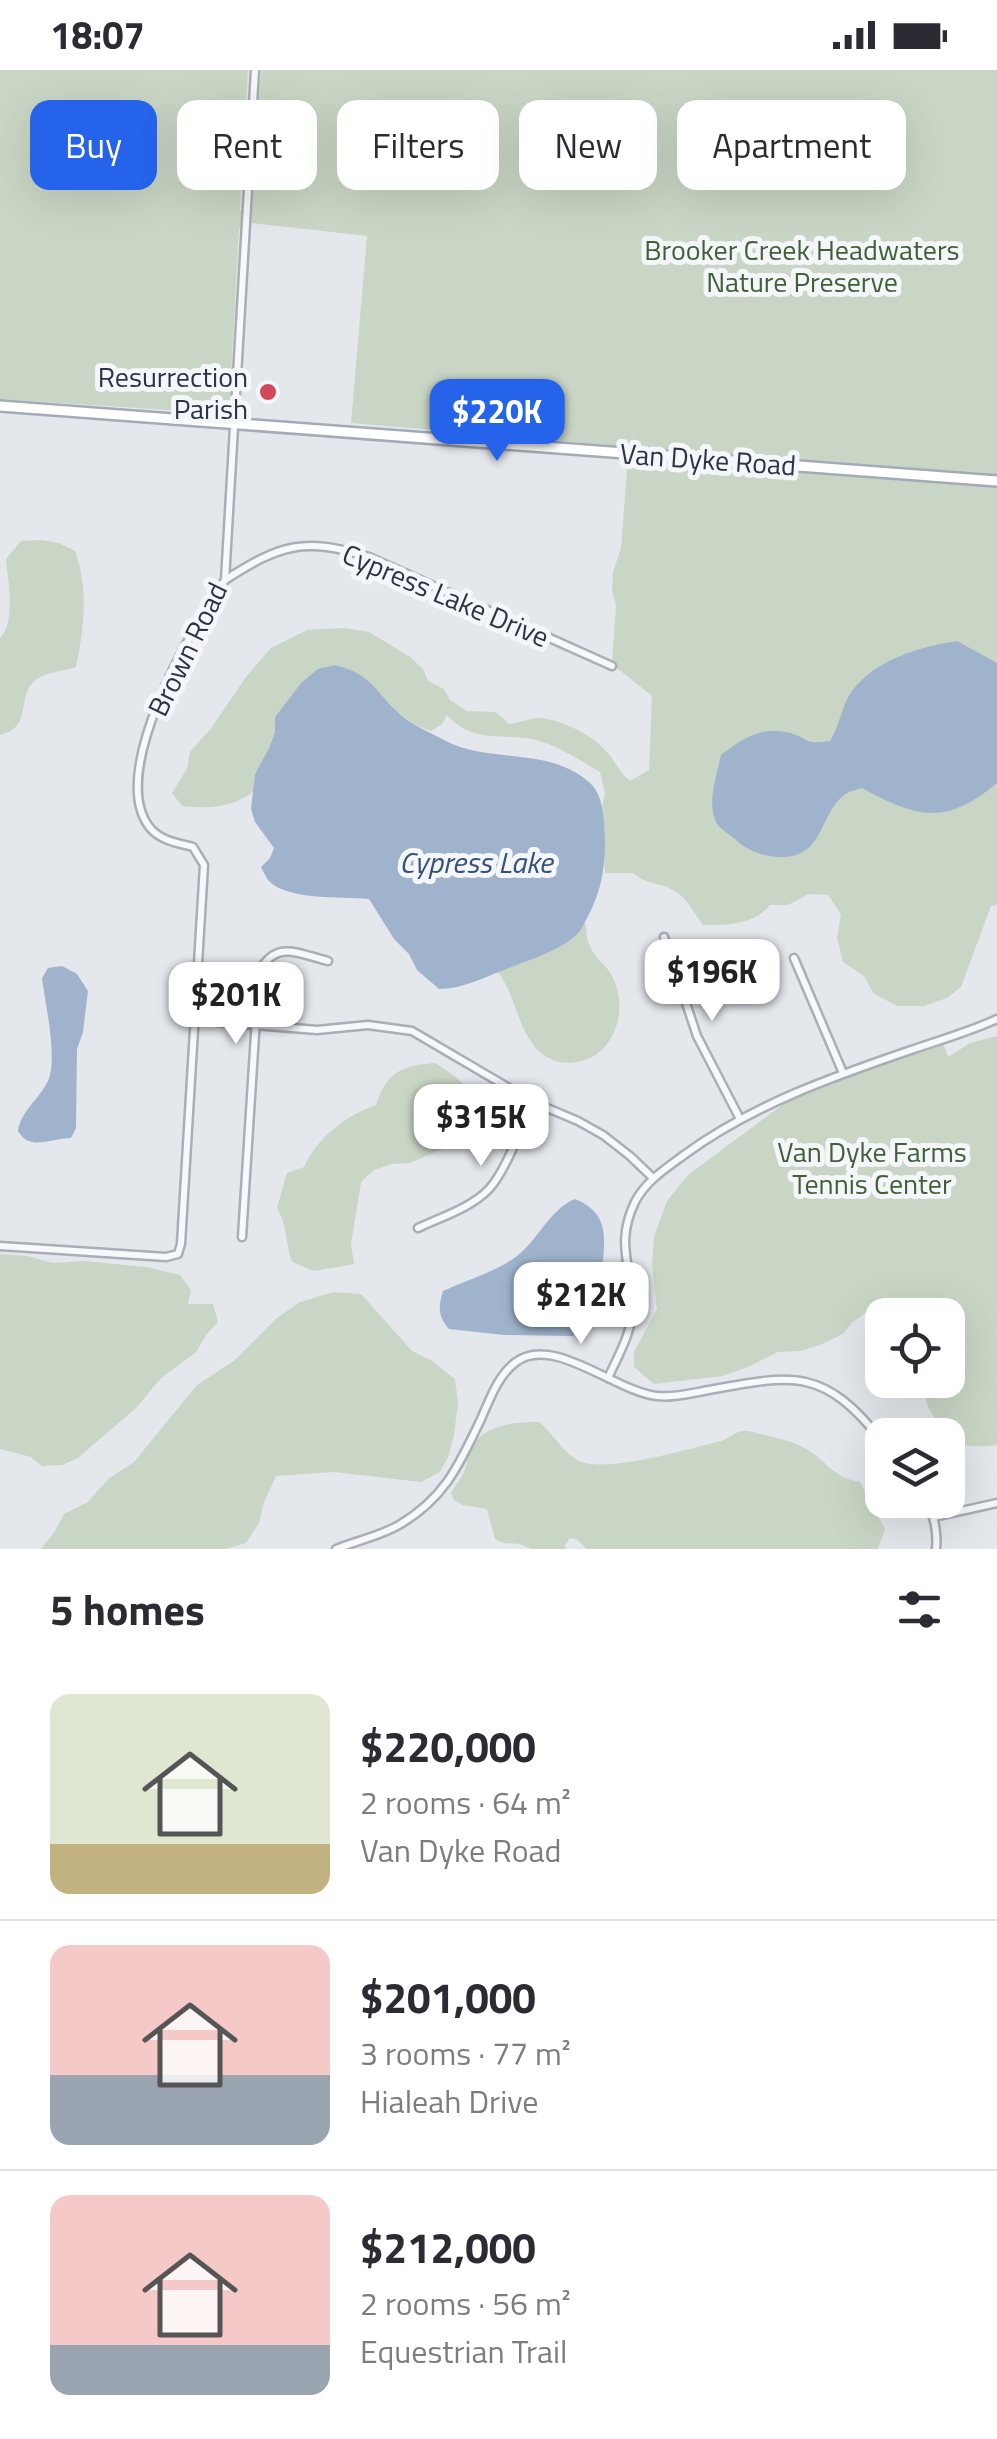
<!DOCTYPE html>
<html lang="en">
<head>
<meta charset="utf-8">
<style>
  :root { --surface:#fff; --page:#f7f7f7; --text:#2b2b33; --muted:#7c7c81; --line:#e1e1e2; --accent:#2563eb }
  body { margin:0; font-family:"Titillium Web",sans-serif; background:var(--page); color:var(--text); height:100vh; display:flex; flex-direction:column; font-size:38px; white-space:nowrap }
  * { box-sizing:border-box; margin:0 }
  p { font-size:32px; color:var(--muted) }
  .icon { flex:none; width:55px; height:55px; fill:none; stroke:currentColor; stroke-width:2; stroke-linecap:round; stroke-linejoin:round }
  .map { position:relative; height:1479px; overflow:hidden }
  .panel { display:flex; flex-direction:column; background:var(--surface); flex:1 }
  .panel>* { flex:none }
  .top-card { position:absolute; left:30px; top:30px; width:938px; height:90px; display:flex; gap:20px }
  .tools { position:absolute; left:865px; top:1228px; display:grid; gap:20px }
  .tools a { display:grid; place-items:center; width:100px; height:100px; border-radius:20px; background:var(--surface); box-shadow:0 10px 40px #0002; font-size:50px }
  .price { position:absolute; translate:-50% -85px; padding:0 22px; border-radius:20px; background:#fff; color:#222; font-size:32px; line-height:65px; filter:drop-shadow(0 2px 5px #0008) }
  .price::after { content:''; position:absolute; left:50%; top:60px; width:30px; height:22px; margin-left:-15px; background:inherit; clip-path:polygon(0 0,100% 0,50% 100%) }
  .price.on { background:var(--accent); color:#fff }
  ul { padding:0; list-style:none }
  li { display:flex; align-items:center; gap:30px; height:250px; padding:0 50px }
  li+li { border-top:2px solid var(--line) }
  li span { display:grid; place-items:center; flex:none; width:280px; height:200px; border-radius:20px; color:#555 }
  li>.icon { margin-inline-start:auto }
  span .icon { width:120px; height:120px; fill:#fffc; stroke-width:1 }
  li b { font-size:42px }
  h2 { display:flex; justify-content:space-between; align-items:center; height:120px; padding:0 50px; font-size:42px }
  .tag { padding:0 35px; border-radius:20px; background:var(--surface); box-shadow:0 10px 40px #0002; font-size:35px; line-height:90px }
  .tag.on { background:var(--accent); color:#fff }
  .status { display:flex; justify-content:space-between; align-items:center; height:70px; padding:0 50px; background:var(--surface); direction:ltr }
  .status svg { height:28px; fill:currentColor }
  .map>svg:first-child { display:block }
  .green { fill:#c9d6c5 }
  .water { fill:#9fb4cc }
  .lines { fill:none; stroke-linecap:round; stroke-linejoin:round }
  .minor-casing { stroke:#a9aeb7; stroke-width:11 }
  .major-casing { stroke:#a3abb8; stroke-width:14 }
  .minor { stroke:#f7f8fa; stroke-width:6 }
  .major { stroke:#fff; stroke-width:9 }
  .poi-dot { fill:#d1495b; stroke:#f4f6f9; stroke-width:4 }
  .labels { text-anchor:middle; dominant-baseline:central; stroke-width:10; stroke-linejoin:round; paint-order:stroke }
  .park-label { font-size:28px; fill:#3f6138; stroke:#f4f6f9 }
  .poi-label { font-size:28px; fill:#2b3445; stroke:#f4f6f9; text-anchor:end }
  .street-label { font-size:28px; fill:#2b3445; stroke:#f4f6f9 }
  .water-label { font-size:30px; font-style:italic; fill:#34527a; stroke:#f4f6f9 }
</style>
</head>
<body>
<div class="status"><b>18:07</b><svg viewBox="0 0 49 12"><path d="M0 12V9h3v3zM5 12V6h3v6zM10 12V3h3v9zM15 12V0h3v12zM26 1h20v11H26zM47 4h2v5h-2z"/></svg></div>
<div class="map">
<svg width="997" height="1479" viewBox="0 0 997 1479">
  <rect width="100%" height="100%" fill="#e4e7ec"/>
  <g class="green">
    <polygon points="0,0 248,0 240,140 244,141 243,154 239,159 229,344 0,329"/>
    <polygon points="261,0 997,0 997,407 714,384 632,380 632,377 351,353 367,166 251,153"/>
    <path d="M 628,387 L 997,416 L 997,835 L 991,836 L 961,917 L 947,928 L 924,936 L 897,936 L 873,923 L 864,906 L 843,892 L 837,868 L 841,844 L 828,825 L 809,824 L 788,835 L 770,835 C 754,855 727,855 703,855 C 695,844 688,831 678,823 C 665,813 646,815 633,803 L 605,803 L 602,736 L 605,724 L 600,702 C 579,690 559,676 536,670 C 500,662 475,675 447,645 L 442,654 L 431,661 C 423,658 415,655 408,650 C 377,629 378,606 335,595 L 301,613 L 275,647 L 275,662 L 269,678 L 255,704 L 253,722 C 232,738 208,739 182,736 L 172,723 L 187,699 L 190,682 L 212,657 L 246,607 L 271,578 L 307,560 L 345,558 L 369,562 L 410,587 L 423,599 L 428,611 L 444,619 L 450,630 L 467,641 L 496,642 L 509,654 C 519,653 530,648 540,648 C 561,650 591,664 605,680 C 615,690 619,702 630,711 L 649,700 L 652,626 L 612,594 L 616,535 L 612,520 L 613,502 L 621,478 Z"/>
    <path d="M 42,470 L 59,473 L 75,481 C 89,519 84,558 76,597 C 64,601 47,602 37,609 C 14,624 36,656 0,665 L 0,568 C 16,552 8,511 6,489 L 21,471 Z"/>
    <path d="M 585,852 C 587,859 586,868 589,874 C 593,887 606,894 612,906 C 629,937 616,986 577,992 C 561,995 547,990 536,978 C 517,956 515,925 498,902 L 544,884 L 575,867 Z"/>
    <path d="M 997,966 L 997,1375 C 965,1379 951,1375 935,1349 C 932,1344 929,1339 927,1334 C 925,1325 924,1318 920,1310 L 948,1310 L 948,1245 L 899,1245 L 898,1242 L 886,1242 L 873,1237 L 852,1253 L 843,1264 L 820,1275 L 801,1281 L 778,1282 L 748,1297 L 722,1306 L 654,1314 L 634,1297 L 634,1282 L 657,1239 L 652,1195 L 654,1167 L 667,1131 L 688,1105 L 797,1024 L 943,973 L 948,987 L 970,973 Z"/>
    <path d="M 435,993 C 472,1016 470,1018 471,1060 L 456,1076 L 440,1080 L 410,1093 L 391,1094 L 374,1100 L 361,1112 L 351,1174 L 354,1194 L 314,1201 L 292,1192 C 285,1172 288,1157 277,1138 L 287,1103 L 304,1097 C 318,1067 345,1046 376,1035 C 387,1001 402,996 435,993 Z"/>
    <polygon points="0,1184 27,1186 53,1193 83,1191 146,1197 180,1205 191,1220 188,1234 213,1234 218,1252 206,1265 196,1282 160,1309 137,1337 78,1388 62,1395 42,1396 31,1387 0,1379"/>
    <polygon points="334,1222 361,1224 412,1281 432,1291 455,1309 458,1333 454,1365 448,1387 440,1402 421,1412 334,1402 276,1406 264,1432 259,1453 246,1473 225,1479 41,1479 55,1461 64,1444 88,1432 108,1409 134,1392 197,1315 235,1290 277,1248 300,1232"/>
    <path d="M 539,1352 C 553,1363 561,1380 577,1390 C 602,1405 692,1378 721,1371 C 728,1369 735,1362 742,1361 C 748,1360 758,1364 765,1365 C 780,1369 794,1371 808,1380 C 830,1394 832,1407 860,1412 L 885,1459 L 878,1479 L 586,1479 L 577,1469 L 570,1468 L 565,1475 L 566,1479 L 531,1479 L 520,1474 L 504,1473 L 495,1469 L 487,1439 L 463,1435 L 454,1430 L 451,1422 C 454,1417 458,1413 461,1408 C 467,1399 467,1387 472,1377 C 485,1354 515,1352 539,1352 Z"/>
  </g>
  <g class="water">
    <path d="M 957,571 L 997,593 L 997,713 C 946,756 917,748 862,718 C 861,718 848,722 847,723 C 818,742 826,790 777,787 C 762,786 746,780 735,769 C 730,765 721,759 717,754 C 706,735 717,704 721,685 C 741,669 763,655 790,663 C 811,669 803,675 830,671 C 840,655 841,637 852,621 C 876,589 920,577 957,571 Z"/>
    <path d="M 335,595 C 376,605 377,627 406,649 C 417,657 433,664 446,671 C 491,694 549,676 590,713 C 604,725 604,752 605,770 C 605,800 601,823 586,850 C 583,856 579,864 573,868 C 554,883 526,891 504,900 C 483,908 462,919 439,919 L 417,900 L 409,884 L 394,869 L 369,829 C 342,826 289,831 269,811 C 267,809 262,799 261,797 L 270,788 L 274,778 L 255,752 L 251,739 L 255,704 L 269,678 L 275,662 L 275,647 L 301,613 L 318,599 Z"/>
    <path d="M 62,896 L 77,904 L 88,921 L 83,962 L 77,979 L 76,1058 L 71,1068 C 51,1068 30,1082 18,1061 C 21,1041 38,1030 47,1013 C 59,991 45,934 42,908 L 48,898 Z"/>
    <path d="M 575,1129 C 610,1143 605,1169 602,1200 C 576,1214 581,1236 579,1261 L 573,1266 L 504,1265 L 449,1259 C 438,1246 438,1237 443,1221 C 468,1209 494,1203 517,1186 C 538,1170 550,1139 575,1129 Z"/>
  </g>
  <g class="lines">
    <defs>
      <g id="minor">
        <path d="M 225,510 C 281,474 304,467 369,487 L 612,596"/>
        <polyline points="664,867 697,966 740,1049"/>
        <polyline points="794,888 843,1003"/>
        <polyline points="194,950 317,960 368,955 412,961 533,1032 578,1051 603,1065 630,1086 653,1108"/>
        <path d="M 418,1158 C 441,1147 471,1138 489,1119 C 506,1101 522,1055 533,1032"/>
        <path d="M 242,1167 L 259,902 C 276,869 299,884 328,891"/>
        <path d="M 0,1176 L 166,1187 L 178,1184 L 181,1174 L 204,795 L 193,777 C 178,773 162,771 151,759 C 105,706 192,557 225,510 L 255,0"/>
        <path d="M 608,1308 C 617,1288 630,1266 632,1244 C 635,1201 613,1177 635,1132 C 646,1111 665,1099 684,1085 C 752,1035 832,1007 911,980 C 940,970 969,962 997,949"/>
        <path d="M 927,1430 C 934,1446 938,1461 936,1479"/>
        <polyline points="934,1447 997,1433"/>
        <path d="M 336,1479 C 356,1471 380,1466 399,1455 C 445,1428 459,1395 481,1349 C 490,1329 498,1305 516,1292 C 553,1264 616,1322 657,1326 C 674,1328 692,1323 709,1320 C 795,1304 824,1298 882,1371"/>
      </g>
      <polyline id="major" points="0,336 997,411"/>
    </defs>
    <use href="#minor" class="minor-casing"/>
    <use href="#major" class="major-casing"/>
    <use href="#minor" class="minor"/>
    <use href="#major" class="major"/>
  </g>
  <circle class="poi-dot" cx="268" cy="322" r="10"/>
  <g class="labels">
    <g class="park-label">
      <text x="802" y="179">Brooker Creek Headwaters<tspan x="802" dy="32">Nature Preserve</tspan></text>
      <text x="872" y="1081">Van Dyke Farms<tspan x="872" dy="32">Tennis Center</tspan></text>
    </g>
    <g class="poi-label">
      <text x="248" y="306">Resurrection<tspan x="248" dy="32">Parish</tspan></text>
    </g>
    <g class="street-label">
      <text transform="translate(708 389) rotate(4)">Van Dyke Road</text>
      <text transform="translate(446 525) rotate(23)">Cypress Lake Drive</text>
      <text transform="translate(187 579) rotate(-64)">Brown Road</text>
    </g>
    <g class="water-label">
      <text x="476" y="792">Cypress Lake</text>
    </g>
  </g>
</svg>
<div class="tools">
<a><svg class="icon" aria-label="locate" viewBox="0 0 24 24"><circle cx="12" cy="12" r="6"/><path d="M12 2v4M12 18v4M2 12h4M18 12h4"/></svg></a>
<a><svg class="icon" aria-label="layers" viewBox="0 0 24 24"><path d="M12 4l9 5-9 5-9-5zM3 14l9 5 9-5"/></svg></a>
</div>
<b class="price on" style="left:497px;top:394px">$220K</b>
<b class="price" style="left:712px;top:954px">$196K</b>
<b class="price" style="left:236px;top:977px">$201K</b>
<b class="price" style="left:481px;top:1099px">$315K</b>
<b class="price" style="left:581px;top:1277px">$212K</b>
<div class="top-card">
<a class="tag on">Buy</a>
<a class="tag">Rent</a>
<a class="tag">Filters</a>
<a class="tag">New</a>
<a class="tag">Apartment</a>
</div>
</div>
<section class="panel">
<h2>5 homes<svg class="icon" aria-label="filters" viewBox="0 0 24 24"><path d="M4 7h16M4 17h16"/><circle cx="9" cy="7" r="2"/><circle cx="15" cy="17" r="2"/></svg></h2>
<ul>
<li><span style="background:linear-gradient(#dfe7d0 75%,#c2b280 0)"><svg class="icon" aria-label="home" viewBox="0 0 24 24"><path d="M3 11l9-7 9 7M6 9v11h12V9"/></svg></span><div><b>$220,000</b><p>2 rooms · 64 m²</p><p>Van Dyke Road</p></div></li>
<li><span style="background:linear-gradient(#f6c9c9 65%,#9aa5b1 0)"><svg class="icon" aria-label="home" viewBox="0 0 24 24"><path d="M3 11l9-7 9 7M6 9v11h12V9"/></svg></span><div><b>$201,000</b><p>3 rooms · 77 m²</p><p>Hialeah Drive</p></div></li>
<li><span style="background:linear-gradient(#f6c9c9 75%,#9aa5b1 0)"><svg class="icon" aria-label="home" viewBox="0 0 24 24"><path d="M3 11l9-7 9 7M6 9v11h12V9"/></svg></span><div><b>$212,000</b><p>2 rooms · 56 m²</p><p>Equestrian Trail</p></div></li>
</ul>
</section>
</body>
</html>
